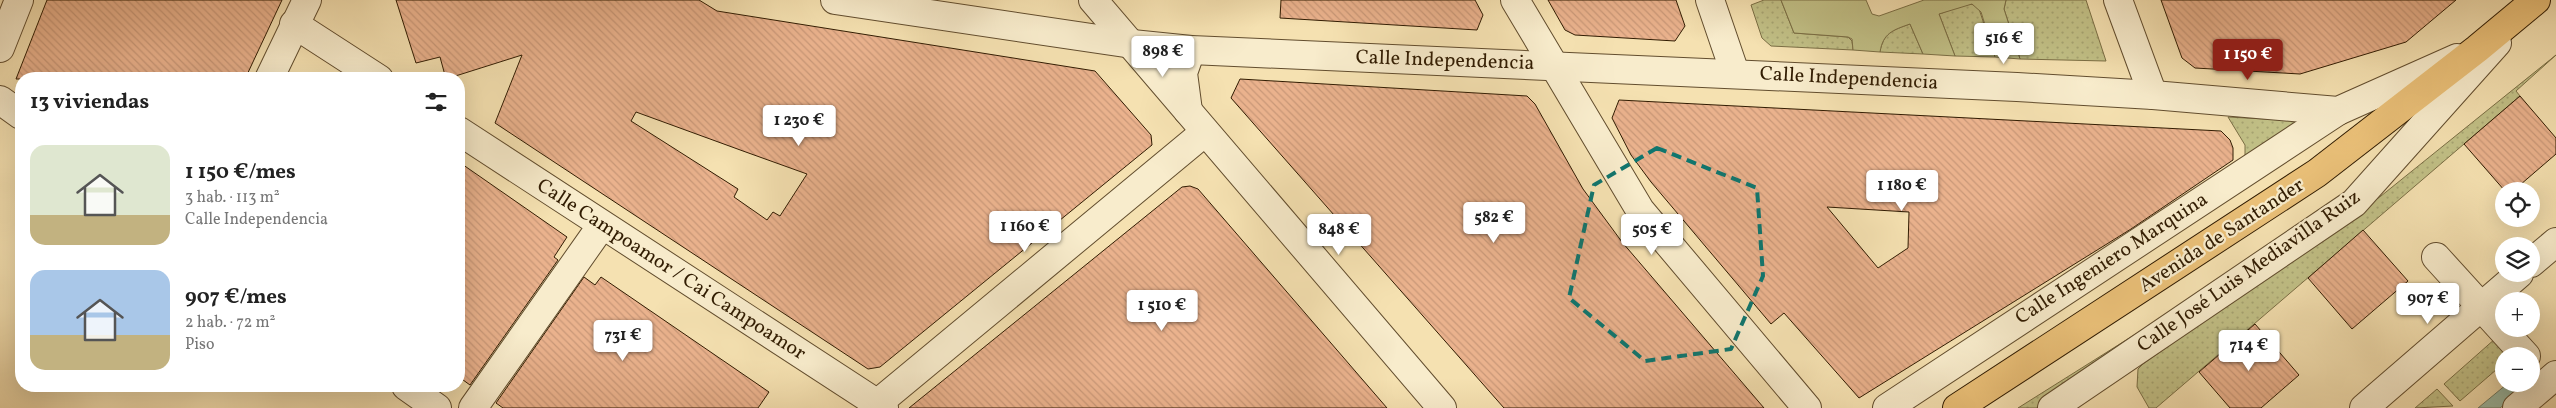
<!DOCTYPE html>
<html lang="es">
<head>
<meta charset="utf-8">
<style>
  :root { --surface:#fff; --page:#f2f2f2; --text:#222; --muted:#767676; --accent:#8f2418 }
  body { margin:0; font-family:Vollkorn,serif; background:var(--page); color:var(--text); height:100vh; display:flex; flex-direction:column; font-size:19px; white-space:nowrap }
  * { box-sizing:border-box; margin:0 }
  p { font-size:16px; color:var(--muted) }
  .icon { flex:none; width:28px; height:28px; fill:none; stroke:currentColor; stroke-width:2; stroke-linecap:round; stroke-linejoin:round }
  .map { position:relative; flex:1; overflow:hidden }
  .side { position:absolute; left:15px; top:72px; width:450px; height:320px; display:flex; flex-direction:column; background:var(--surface); border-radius:20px; box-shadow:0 5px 20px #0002 }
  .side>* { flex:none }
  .fabs { position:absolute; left:2495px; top:182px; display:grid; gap:10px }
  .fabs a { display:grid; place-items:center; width:45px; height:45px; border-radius:50%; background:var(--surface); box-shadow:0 5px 20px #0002; font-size:25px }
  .price { position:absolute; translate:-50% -42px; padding:0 11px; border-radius:5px; background:#fff; color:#222; font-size:16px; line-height:32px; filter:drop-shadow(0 1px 2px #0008) }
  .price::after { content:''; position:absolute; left:50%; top:30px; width:15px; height:11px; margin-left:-8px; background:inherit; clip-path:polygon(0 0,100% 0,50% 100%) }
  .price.current { background:var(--accent); color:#fff }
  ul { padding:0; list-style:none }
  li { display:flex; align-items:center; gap:15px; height:125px; padding:0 15px }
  li span { display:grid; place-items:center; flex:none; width:140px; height:100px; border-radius:15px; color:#555 }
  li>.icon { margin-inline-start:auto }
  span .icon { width:60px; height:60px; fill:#fffc; stroke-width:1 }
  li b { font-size:21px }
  h2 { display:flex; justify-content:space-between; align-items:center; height:60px; padding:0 15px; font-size:21px }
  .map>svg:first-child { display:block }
  .grass { fill:url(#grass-dots); stroke:#7a6e44 }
  .garden { fill:#c2c187; stroke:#7a6e44 }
  .water { fill:#9cbea9; stroke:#717d66 }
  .building { fill:url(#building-back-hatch); stroke:#311c02; fill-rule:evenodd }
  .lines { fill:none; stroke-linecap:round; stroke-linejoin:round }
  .minor-casing { stroke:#624d2e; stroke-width:30 }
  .highway-casing { stroke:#311c02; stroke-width:30 }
  .minor { stroke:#f8eccc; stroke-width:28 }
  .highway { stroke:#eac078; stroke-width:28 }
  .marked { fill:none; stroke:#0f766e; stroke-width:4; stroke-dasharray:10 6; stroke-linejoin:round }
  .labels { text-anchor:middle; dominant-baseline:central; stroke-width:4.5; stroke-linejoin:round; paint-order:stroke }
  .street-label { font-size:20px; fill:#311c02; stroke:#f8eccc }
</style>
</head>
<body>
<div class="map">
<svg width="2556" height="408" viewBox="0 0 2556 408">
  <defs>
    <pattern id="grass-dots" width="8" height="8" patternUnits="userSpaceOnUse" patternTransform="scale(1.25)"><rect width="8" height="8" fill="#c2c187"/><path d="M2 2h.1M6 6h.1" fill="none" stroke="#a7a573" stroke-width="1.8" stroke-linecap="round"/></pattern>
    <pattern id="building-back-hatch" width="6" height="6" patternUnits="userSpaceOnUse" patternTransform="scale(1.25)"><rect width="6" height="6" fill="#eab28d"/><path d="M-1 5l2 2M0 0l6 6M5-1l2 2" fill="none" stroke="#c99878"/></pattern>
  </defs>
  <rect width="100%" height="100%" fill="#f5e1b1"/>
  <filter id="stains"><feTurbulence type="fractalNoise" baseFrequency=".004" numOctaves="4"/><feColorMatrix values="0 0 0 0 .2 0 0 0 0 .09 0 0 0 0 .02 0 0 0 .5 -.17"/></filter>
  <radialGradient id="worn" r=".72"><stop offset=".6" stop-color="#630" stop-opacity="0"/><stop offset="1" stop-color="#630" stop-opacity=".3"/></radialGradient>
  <g class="grass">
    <polygon points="1764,0 1781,0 1794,33 1848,37 1852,41 1853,50 1771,46 1762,38 1751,5"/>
    <polygon points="2006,0 2086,0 2106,61 2020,59 2004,9"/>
    <polygon points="1967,4 1976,5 1979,9 1995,57 1955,56 1939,14"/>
    <path d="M 1910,24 L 1923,54 L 1880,52 C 1883,33 1893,30 1910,24 Z"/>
    <polygon points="2556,55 2516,91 2520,96 2156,408 2149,408 2137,387 2138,369 2143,364 2381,196"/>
    <polygon points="2228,117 2302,121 2245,162 2245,145"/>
    <polygon points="2236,271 2040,408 2018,408"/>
    <polygon points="2496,338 2512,356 2504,356 2504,363 2460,401 2444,384"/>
    <polygon points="2437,389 2453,406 2415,408"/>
  </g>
  <path class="garden" d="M 1781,0 L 1866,0 L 1872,14 L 1879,16 L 1924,0 L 2006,0 L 2004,9 L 2020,59 L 1995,57 L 1981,12 L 1972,4 L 1939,14 L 1955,56 L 1923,54 L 1910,24 C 1893,30 1883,33 1880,52 L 1853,50 L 1852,39 L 1848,37 L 1794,33 Z"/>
  <polygon class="water" points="2507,384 2529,384 2500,408 2478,408"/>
  <g class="building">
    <polygon points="47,0 282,0 245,79 16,79"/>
    <path d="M 396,0 L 699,0 L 717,11 L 1095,71 L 1151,135 L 1152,145 L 880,367 L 868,369 L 495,123 L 522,55 L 446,79 L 440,57 L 416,63 ZM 636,112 L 743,151 L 807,174 L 780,216 L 773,212 L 767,220 L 734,197 L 738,189 L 631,121 Z"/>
    <polygon points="1281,0 1475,0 1483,15 1477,30 1280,18"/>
    <polygon points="1548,0 1676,0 1685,26 1675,41 1575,35 1565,30"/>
    <polygon points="2161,0 2456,0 2406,42 2300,74 2195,68 2182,58"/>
    <polygon points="1240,79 1527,96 1535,104 1583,189 1622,242 1764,408 1504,408 1231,98"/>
    <polygon points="2520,96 2556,138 2556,154 2513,191 2505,191 2464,144"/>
    <path d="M 1619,100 L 2221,131 L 2230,140 L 2233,148 L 2233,160 L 2131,229 L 1859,398 L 1784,313 L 1771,324 L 1651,182 L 1631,155 L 1612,118 ZM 1827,207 L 1909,212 L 1908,248 L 1878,268 Z"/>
    <polygon points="459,162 567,237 554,257 558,260 470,385 459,377"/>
    <polygon points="1190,186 1198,189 1387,408 909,408 1182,187"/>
    <polygon points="2363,230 2408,281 2352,329 2308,278"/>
    <polygon points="584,277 595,285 601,277 769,392 758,408 503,408 496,403"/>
    <polygon points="2255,324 2299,375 2261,408 2230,408 2199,372"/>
  </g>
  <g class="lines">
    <defs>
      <g id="minor">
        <polyline points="835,0 1132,44 1191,50 2017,87 2153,95 2338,111 2457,58"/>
        <polyline points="1093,0 1442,408"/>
        <polyline points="1515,0 1640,210 1807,408"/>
        <polyline points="1710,0 1735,73"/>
        <polyline points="2118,0 2153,95"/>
        <polyline points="294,24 379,79"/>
        <polyline points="0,48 19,0"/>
        <polyline points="269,79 307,0"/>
        <polyline points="0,100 21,115"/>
        <polyline points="1188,111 1183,73 1191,50"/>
        <polyline points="459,131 884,408"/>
        <polyline points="2436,257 2526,356"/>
        <polyline points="2531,263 2556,242"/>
        <polyline points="406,386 437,408"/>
        <polyline points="473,408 602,225"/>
        <polyline points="872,408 1205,132"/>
        <polyline points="1887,408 2338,111"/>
        <polyline points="2052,408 2354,203 2497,43"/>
        <polyline points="2364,408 2519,274"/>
        <polyline points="2517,408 2556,375"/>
      </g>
      <polyline id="highway" points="1957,408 2317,173 2477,49 2536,0"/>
    </defs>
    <use href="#minor" class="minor-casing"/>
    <use href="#highway" class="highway-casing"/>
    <use href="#minor" class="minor"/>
    <use href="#highway" class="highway"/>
  </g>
  <path class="marked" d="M 1657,148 L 1757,188 L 1763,276 L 1731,349 L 1645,361 L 1569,298 L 1594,185 Z"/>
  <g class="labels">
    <g class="street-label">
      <text transform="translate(1445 61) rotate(2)">Calle Independencia</text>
      <text transform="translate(1849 79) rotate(3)">Calle Independencia</text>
      <text transform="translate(2222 236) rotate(-33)">Avenida de Santander</text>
      <text transform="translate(2112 259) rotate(-33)">Calle Ingeniero Marquina</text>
      <text transform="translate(671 270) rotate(33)">Calle Campoamor / Cai Campoamor</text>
      <text transform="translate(2249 272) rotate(-35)">Calle José Luis Mediavilla Ruiz</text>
    </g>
  </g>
  <rect width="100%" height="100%" filter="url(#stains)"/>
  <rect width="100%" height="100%" fill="url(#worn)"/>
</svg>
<div class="fabs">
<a><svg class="icon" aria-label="locate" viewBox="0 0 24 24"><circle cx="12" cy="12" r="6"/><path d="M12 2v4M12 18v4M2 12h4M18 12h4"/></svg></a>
<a><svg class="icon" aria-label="layers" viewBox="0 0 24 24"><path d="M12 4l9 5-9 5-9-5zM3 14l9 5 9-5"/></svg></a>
<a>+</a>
<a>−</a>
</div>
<b class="price" style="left:2004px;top:65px">516 €</b>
<b class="price" style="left:1163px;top:78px">898 €</b>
<b class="price current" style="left:2248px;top:81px">1 150 €</b>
<b class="price" style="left:799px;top:147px">1 230 €</b>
<b class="price" style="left:1902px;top:212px">1 180 €</b>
<b class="price" style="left:1494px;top:244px">582 €</b>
<b class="price" style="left:1025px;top:253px">1 160 €</b>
<b class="price" style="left:1339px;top:256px">848 €</b>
<b class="price" style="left:1652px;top:256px">505 €</b>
<b class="price" style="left:2428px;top:325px">907 €</b>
<b class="price" style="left:1162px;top:332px">1 510 €</b>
<b class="price" style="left:623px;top:362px">731 €</b>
<b class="price" style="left:2249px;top:372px">714 €</b>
<section class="side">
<h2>13 viviendas<svg class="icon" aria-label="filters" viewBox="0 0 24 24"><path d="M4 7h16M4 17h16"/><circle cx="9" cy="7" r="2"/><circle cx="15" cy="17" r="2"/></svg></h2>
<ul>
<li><span style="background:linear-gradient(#dfe7d0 70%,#c2b280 0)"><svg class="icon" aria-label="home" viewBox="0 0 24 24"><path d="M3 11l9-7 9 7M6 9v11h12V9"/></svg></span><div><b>1 150 €/mes</b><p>3 hab. · 113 m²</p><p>Calle Independencia</p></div></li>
<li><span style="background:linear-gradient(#a9c7e8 65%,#c2b280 0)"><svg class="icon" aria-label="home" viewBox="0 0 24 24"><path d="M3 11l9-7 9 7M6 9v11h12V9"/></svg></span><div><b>907 €/mes</b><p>2 hab. · 72 m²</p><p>Piso</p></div></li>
</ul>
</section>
</div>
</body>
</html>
